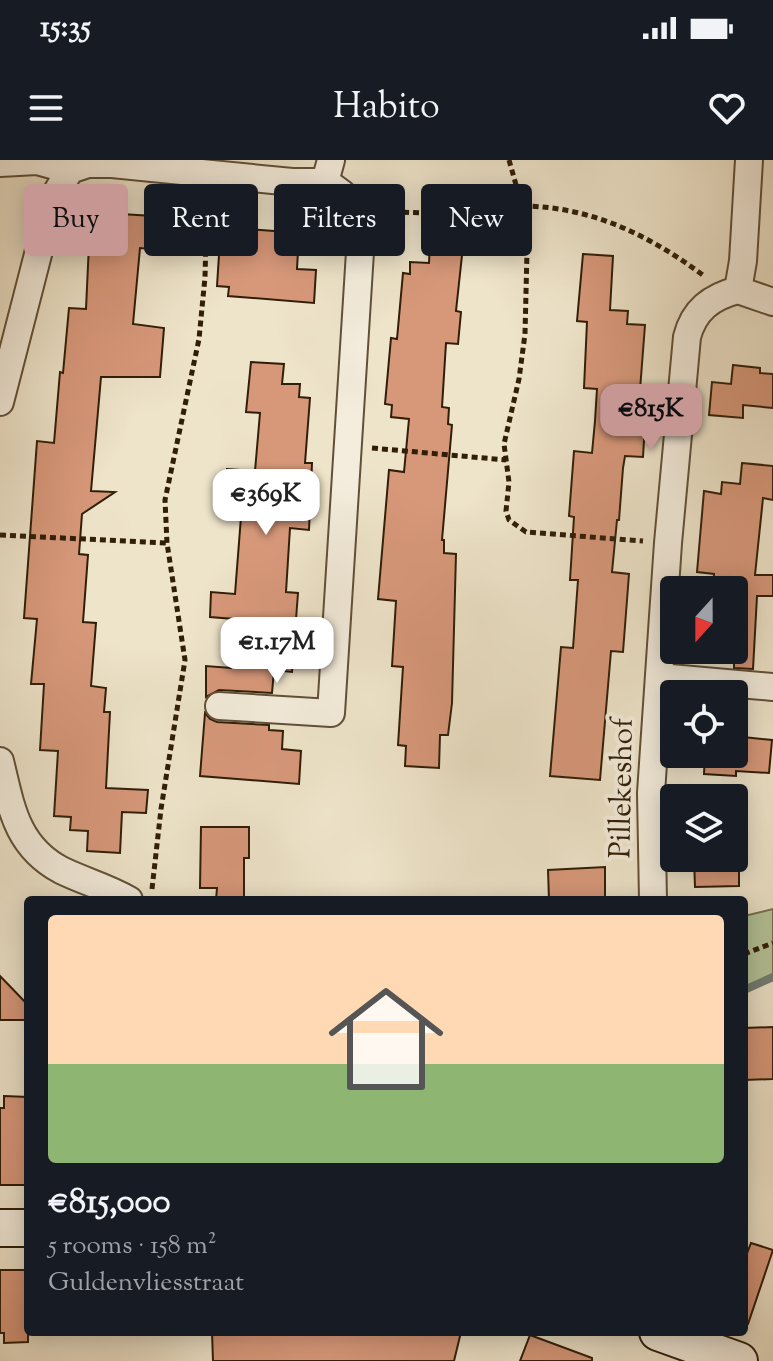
<!DOCTYPE html>
<html lang="en">
<head>
<meta charset="utf-8">
<style>
  :root { --surface:#171b24; --page:#20242c; --text:#f1f3f6; --muted:#9ea1a6; --line:#363941; --accent:#c59692 }
  body { margin:0; font-family:"Sorts Mill Goudy",serif; background:var(--page); color:var(--text); height:100vh; display:flex; flex-direction:column; font-size:30px; white-space:nowrap }
  * { box-sizing:border-box; margin:0 }
  p { font-size:26px; color:var(--muted) }
  .icon { flex:none; width:44px; height:44px; fill:none; stroke:currentColor; stroke-width:2; stroke-linecap:round; stroke-linejoin:round }
  .map { position:relative; flex:1; overflow:hidden }
  .sheet { position:absolute; left:24px; top:736px; width:724px; height:440px; display:flex; flex-direction:column; background:var(--surface); border-radius:8px; box-shadow:0 4px 20px #0003 }
  .sheet>* { flex:none }
  .top-card { position:absolute; left:24px; top:24px; width:726px; height:72px; display:flex; gap:16px }
  .needle { width:52px; rotate:201deg }
  .tools { position:absolute; left:660px; top:416px; display:grid; gap:16px }
  .tools a { display:grid; place-items:center; width:88px; height:88px; border-radius:8px; background:var(--surface); box-shadow:0 4px 20px #0003; font-size:40px }
  .price { position:absolute; translate:-50% -68px; padding:0 18px; border-radius:16px; background:#fff; color:#222; font-size:26px; line-height:52px; filter:drop-shadow(0 2px 4px #0008) }
  .price::after { content:''; position:absolute; left:50%; top:48px; width:24px; height:18px; margin-left:-12px; background:inherit; clip-path:polygon(0 0,100% 0,50% 100%) }
  .price.active { background:var(--accent); color:#111 }
  ul { padding:0; list-style:none }
  li { display:grid; align-content:center; gap:16px; height:424px; padding:0 24px }
  li+li { border-top:2px solid var(--line) }
  li span { display:grid; place-items:center; height:248px; border-radius:8px; color:#555 }
  li>.icon { margin-inline-start:auto }
  span .icon { width:144px; height:144px; fill:#fffc; stroke-width:1 }
  li b { font-size:34px }
  .chip { padding:0 28px; border-radius:8px; background:var(--surface); box-shadow:0 4px 20px #0003; font-size:28px; line-height:72px }
  .chip.active { background:var(--accent); color:#111 }
  .status { display:flex; justify-content:space-between; align-items:center; height:56px; padding:0 40px; background:var(--surface); direction:ltr }
  .status svg { height:22px; fill:currentColor }
  header { display:flex; justify-content:space-between; align-items:center; height:104px; padding:0 24px; background:var(--surface); font-size:36px; font-weight:600 }
  .map>svg:first-child { display:block }
  .green { fill:#b5c599; stroke:#727250; stroke-width:2 }
  .lines { fill:none; stroke-linecap:round; stroke-linejoin:round }
  .stream { stroke:#717d76; stroke-width:8 }
  .building { fill:#d7987a; stroke:#301e08; stroke-width:2 }
  .street-casing { stroke:#605038; stroke-width:30 }
  .secondary-casing { stroke:#301e08; stroke-width:40 }
  .path { stroke:#301e08; stroke-width:5; stroke-dasharray:6 4; stroke-linecap:butt }
  .street { stroke:#f4eddd; stroke-width:26 }
  .secondary { stroke:#f4eddd; stroke-width:36 }
  .labels { text-anchor:middle; dominant-baseline:central; stroke-width:8; stroke-linejoin:round; paint-order:stroke }
  .street-label { font-size:30px; fill:#301e08; stroke:#f4eddd }
</style>
</head>
<body>
<div class="status"><b>15:35</b><svg viewBox="0 0 49 12"><path d="M0 12V9h3v3zM5 12V6h3v6zM10 12V3h3v9zM15 12V0h3v12zM26 1h20v11H26zM47 4h2v5h-2z"/></svg></div>
<header><svg class="icon" aria-label="menu" viewBox="0 0 24 24"><path d="M4 6h16M4 12h16M4 18h16"/></svg>Habito<svg class="icon" aria-label="heart" viewBox="0 0 24 24"><path d="M12 20l-8-8c-3-5 5-10 8-4 3-6 11-1 8 4z"/></svg></header>
<div class="map">
<svg width="773" height="1201" viewBox="0 0 773 1201">
  <rect width="100%" height="100%" fill="#eee4ca"/>
  <filter id="stains"><feTurbulence type="fractalNoise" baseFrequency=".0025" numOctaves="4"/><feColorMatrix values="0 0 0 0 .2 0 0 0 0 .09 0 0 0 0 .02 0 0 0 .5 -.17"/></filter>
  <radialGradient id="worn" r=".72"><stop offset=".6" stop-color="#630" stop-opacity="0"/><stop offset="1" stop-color="#630" stop-opacity=".3"/></radialGradient>
  <polygon class="green" points="773,749 773,820 744,832 744,756"/>
  <g class="lines">
    <polyline class="stream" points="744,830 773,817"/>
  </g>
  <g class="building">
    <polygon points="121,54 153,56 152,67 220,73 221,67 287,72 285,90 298,91 297,109 316,110 314,143 228,136 229,127 217,126 219,95 140,88 133,164 164,168 160,217 101,217 91,331 115,332 82,354 79,394 88,395 83,462 96,463 91,526 106,528 104,552 110,552 106,628 148,630 146,653 122,652 120,693 87,691 88,671 70,670 71,657 54,656 58,591 40,590 44,524 31,524 37,459 24,458 37,281 54,283 60,212 63,213 69,148 86,149 89,84 101,84 101,72 119,73"/>
    <polygon points="430,83 463,86 456,151 461,152 458,184 446,183 442,247 449,248 448,264 452,265 442,380 444,380 444,393 456,394 452,543 448,575 440,575 439,608 405,606 406,586 398,585 403,507 392,506 396,441 378,439 389,310 404,312 409,259 391,257 392,245 385,244 391,178 397,179 403,113 410,114 410,102 429,103"/>
    <polygon points="583,94 613,96 610,150 628,151 627,164 645,165 640,230 647,231 643,297 625,296 623,308 619,360 617,360 612,412 629,414 623,492 611,491 600,620 550,616 561,487 573,488 578,420 570,420 574,357 569,356 574,291 592,293 595,261 597,229 584,228 587,162 577,161"/>
    <polygon points="251,202 284,204 282,224 300,224 299,237 310,238 305,303 312,303 309,370 290,368 286,432 298,433 292,512 274,510 272,533 219,530 206,537 206,506 231,508 234,459 210,457 211,432 235,434 243,331 226,330 227,309 255,311 260,253 246,252"/>
    <polygon points="733,205 760,208 760,213 773,214 773,248 743,245 743,258 709,255 712,222 731,224"/>
    <polygon points="742,303 773,306 773,340 763,338 755,415 773,415 773,436 757,436 753,509 734,508 734,430 713,430 714,414 697,412 704,331 721,334 722,322 740,324"/>
    <polygon points="205,553 210,559 217,562 269,565 269,570 283,571 282,589 301,591 299,624 200,616"/>
    <polygon points="734,576 772,580 769,613 736,611 736,616 704,614 705,594 734,594"/>
    <polygon points="201,667 249,667 249,698 244,698 244,740 216,740 217,728 200,728"/>
    <polygon points="694,698 739,698 739,726 695,727"/>
    <polygon points="605,707 605,740 549,740 548,710"/>
    <polygon points="0,816 28,845 28,860 0,860"/>
    <polygon points="773,867 773,919 744,920 744,868"/>
    <polygon points="4,936 28,937 28,1025 0,1025 0,948 4,948"/>
    <polygon points="751,1083 773,1090 748,1164 744,1163 744,1101"/>
    <polygon points="0,1110 28,1110 28,1182 4,1183 4,1173 0,1173"/>
    <polygon points="212,1172 461,1172 454,1201 213,1201"/>
    <polygon points="530,1175 592,1198 592,1201 520,1201"/>
  </g>
  <g class="lines">
    <defs>
      <g id="street">
        <polyline points="749,0 743,101 738,130 773,142"/>
        <polyline points="0,3 37,1 70,10"/>
        <polyline points="0,242 52,40 70,10 88,4 112,4 292,22 325,22 331,0"/>
        <polyline points="659,517 773,527"/>
        <path d="M 219,546 L 331,553 L 361,76 C 359,48 350,36 325,22"/>
        <path d="M 0,601 C 11,646 16,686 61,710 C 83,721 107,727 129,740"/>
        <path d="M 653,740 L 651,633 L 668,383 L 687,177 C 694,150 711,137 738,130"/>
      </g>
      <g id="secondary">
        <polyline points="0,1068 28,1068"/>
        <polyline points="658,1172 739,1201"/>
      </g>
    </defs>
    <use href="#street" class="street-casing"/>
    <use href="#secondary" class="secondary-casing"/>
    <g class="path">
      <polyline points="509,0 522,46 527,91 525,174 519,219 504,284 509,322 506,351 509,360 526,372 643,381"/>
      <path d="M 383,51 C 414,53 444,54 475,52 C 491,51 508,46 524,46 C 592,47 651,76 704,116"/>
      <polyline points="372,288 506,300"/>
      <polyline points="0,375 167,383"/>
      <polyline points="152,729 161,649 185,500 167,383 165,340 199,179 205,117 207,39"/>
      <polyline points="744,794 773,783"/>
    </g>
    <use href="#street" class="street"/>
    <use href="#secondary" class="secondary"/>
  </g>
  <g class="labels">
    <g class="street-label">
      <text transform="translate(623 628) rotate(-89)">Pillekeshof</text>
    </g>
  </g>
  <rect width="100%" height="100%" filter="url(#stains)"/>
  <rect width="100%" height="100%" fill="url(#worn)"/>
</svg>
<div class="tools">
<a><svg class="needle" viewBox="-14 -14 28 28"><path d="M0-13l5 13h-10z" fill="#e53935"/><path d="M0 13l5-13h-10z" fill="#9ea1a6"/></svg></a>
<a><svg class="icon" aria-label="locate" viewBox="0 0 24 24"><circle cx="12" cy="12" r="6"/><path d="M12 2v4M12 18v4M2 12h4M18 12h4"/></svg></a>
<a><svg class="icon" aria-label="layers" viewBox="0 0 24 24"><path d="M12 4l9 5-9 5-9-5zM3 14l9 5 9-5"/></svg></a>
</div>
<b class="price active" style="left:651px;top:292px">€815K</b>
<b class="price" style="left:266px;top:377px">€369K</b>
<b class="price" style="left:277px;top:525px">€1.17M</b>
<div class="top-card">
<a class="chip active">Buy</a>
<a class="chip">Rent</a>
<a class="chip">Filters</a>
<a class="chip">New</a>
</div>
<section class="sheet">
<ul>
<li><span style="background:linear-gradient(#ffd9b3 60%,#8fb573 0)"><svg class="icon" aria-label="home" viewBox="0 0 24 24"><path d="M3 11l9-7 9 7M6 9v11h12V9"/></svg></span><div><b>€815,000</b><p>5 rooms · 158 m²</p><p>Guldenvliesstraat</p></div></li>
</ul>
</section>
</div>
</body>
</html>
